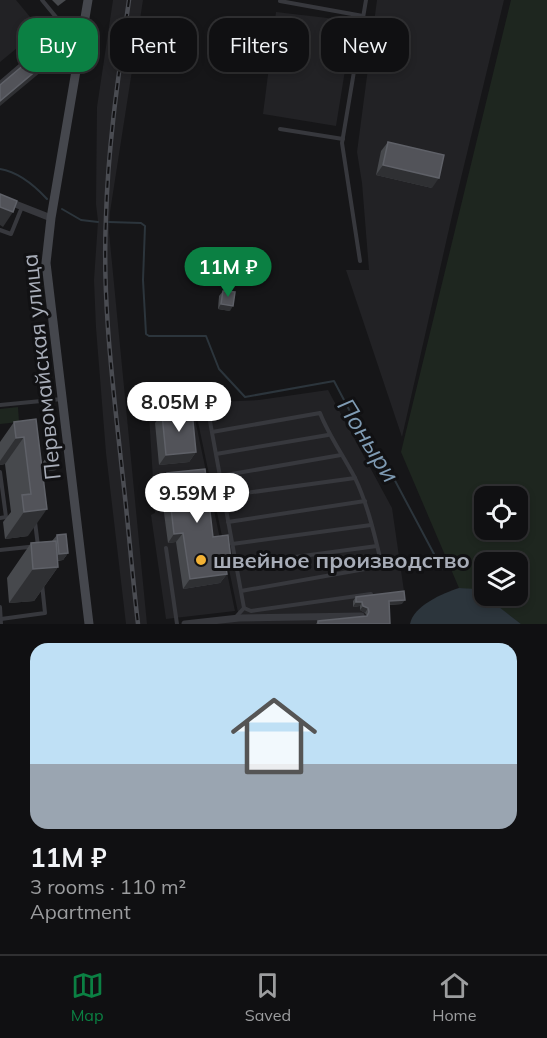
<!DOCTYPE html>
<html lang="en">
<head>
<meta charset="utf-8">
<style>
  :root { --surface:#101012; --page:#1e1e20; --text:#f1f3f6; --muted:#9c9d9f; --line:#303032; --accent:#0b8043 }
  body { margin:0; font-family:Mulish,sans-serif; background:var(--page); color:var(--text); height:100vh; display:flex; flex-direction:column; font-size:22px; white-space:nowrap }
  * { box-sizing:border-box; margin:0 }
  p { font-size:20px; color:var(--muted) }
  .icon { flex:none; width:33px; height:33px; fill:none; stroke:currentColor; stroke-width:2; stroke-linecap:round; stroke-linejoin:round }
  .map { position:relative; height:624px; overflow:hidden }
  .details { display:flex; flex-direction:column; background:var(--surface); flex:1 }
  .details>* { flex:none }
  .top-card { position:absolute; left:18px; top:18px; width:512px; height:54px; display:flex; gap:12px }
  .buttons { position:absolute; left:474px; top:486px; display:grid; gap:12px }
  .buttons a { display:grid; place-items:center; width:54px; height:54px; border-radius:12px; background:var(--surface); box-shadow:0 3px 9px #0003,0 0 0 2px var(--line); font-size:30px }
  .price { position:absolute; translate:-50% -51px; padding:0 14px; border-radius:21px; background:#fff; color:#222; font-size:20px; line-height:39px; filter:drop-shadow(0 2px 3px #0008) }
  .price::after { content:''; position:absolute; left:50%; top:36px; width:18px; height:14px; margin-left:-9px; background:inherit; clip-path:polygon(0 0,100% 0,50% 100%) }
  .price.selected { background:var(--accent); color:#fff }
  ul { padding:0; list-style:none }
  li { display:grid; align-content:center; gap:12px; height:318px; padding:0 30px }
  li+li { border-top:2px solid var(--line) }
  li span { display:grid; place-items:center; height:186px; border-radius:18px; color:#555 }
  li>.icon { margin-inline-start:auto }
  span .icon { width:108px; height:108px; fill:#fffc; stroke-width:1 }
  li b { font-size:26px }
  .tag { padding:0 21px; border-radius:18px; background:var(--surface); box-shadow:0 3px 9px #0003,0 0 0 2px var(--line); font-size:21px; line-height:54px }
  .tag.selected { background:var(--accent); color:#fff }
  .menu { display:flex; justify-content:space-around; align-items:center; height:84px; border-top:2px solid var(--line); background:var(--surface); font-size:16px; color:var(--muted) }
  .menu a { display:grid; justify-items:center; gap:3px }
  .menu .selected { color:var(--accent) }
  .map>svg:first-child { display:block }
  .built { fill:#222225 }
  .green { fill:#1e261f; fill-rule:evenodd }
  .water { fill:#2c353c }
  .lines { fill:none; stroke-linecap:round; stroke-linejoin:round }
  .stream { stroke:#2c353c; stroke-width:2 }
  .lane { stroke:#37383d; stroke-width:4 }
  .street { stroke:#37383d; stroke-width:7 }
  .secondary { stroke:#45474d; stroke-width:9 }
  .rail-casing { stroke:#4a4c52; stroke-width:4.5 }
  .rail { stroke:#111113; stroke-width:2; stroke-dasharray:7; stroke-linecap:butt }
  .wall { fill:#47494d }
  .shaded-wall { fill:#2f3033 }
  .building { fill:#525359; stroke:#5f6168; stroke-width:1.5 }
  .poi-dot { fill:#f2b134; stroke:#111113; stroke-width:2 }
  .labels { text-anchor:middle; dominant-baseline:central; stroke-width:6; stroke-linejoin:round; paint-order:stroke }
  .street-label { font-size:22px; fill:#a8adb8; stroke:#111113 }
  .poi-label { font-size:22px; font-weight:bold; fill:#a8adb8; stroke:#111113; text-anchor:start }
  .water-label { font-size:24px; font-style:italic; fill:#7f9bb3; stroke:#111113 }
</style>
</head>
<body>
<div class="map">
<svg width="547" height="624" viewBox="0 0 547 624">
  <rect width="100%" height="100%" fill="#161618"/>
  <g class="built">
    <polygon points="0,0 16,0 40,29 0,62"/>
    <polygon points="113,0 143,0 110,212 109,232 147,624 126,624 106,453 96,328 94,280 98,221 96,204 97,107"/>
    <polygon points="377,0 504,0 454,207 402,437 346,270 369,270 362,183 357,152"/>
    <polygon points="276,12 353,21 336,126 263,114"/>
    <polygon points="328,390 392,508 405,598 385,603 386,624 185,624 239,617 194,403 259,400"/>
    <polygon points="193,409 235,611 166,619 151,515 155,513 149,414"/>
  </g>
  <g class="green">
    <path d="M 511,0 L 547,0 L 547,624 L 521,624 L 476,590 L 459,588 L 401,452 ZM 484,496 L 518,496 L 518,530 L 484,530 ZM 484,562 L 518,562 L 518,596 L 484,596 Z"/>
    <polygon points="18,407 19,422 0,424 0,409"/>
  </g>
  <path class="water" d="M 459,588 L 476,589 L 521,624 L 410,624 C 413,606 443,593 459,588 Z"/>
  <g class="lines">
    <g class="stream">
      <path d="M 0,169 C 19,172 35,186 47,199"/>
      <polyline points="62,209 81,220 98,222"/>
      <polyline points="109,222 141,223 145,226 143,280 146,334 149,336 206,336 219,369 245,397 334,381 374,457 392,475 442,569"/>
    </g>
    <g class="lane">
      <polyline points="42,0 65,28"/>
      <polyline points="280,1 363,16"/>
      <polyline points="0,83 71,22 76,20 84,20"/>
      <polyline points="280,129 343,139"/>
      <polyline points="0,230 11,234 22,207"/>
      <polyline points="360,261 342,143 366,0"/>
      <polyline points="0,405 62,399"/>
      <polyline points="209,416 244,608 235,618"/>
      <path d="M 212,432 L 320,413 C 329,436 343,455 355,478 C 368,505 375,537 382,566 L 241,591"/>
      <polyline points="216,454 328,435"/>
      <polyline points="0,472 6,517 0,518"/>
      <polyline points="220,476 341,455"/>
      <polyline points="224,496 355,478"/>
      <polyline points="228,522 365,501"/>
      <polyline points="232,544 371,525"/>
      <polyline points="166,548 177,624"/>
      <polyline points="0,550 38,546 35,522"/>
      <polyline points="236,565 377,546"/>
      <polyline points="0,607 1,624"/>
      <polyline points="244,608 251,611 371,594"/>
      <polyline points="1,619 45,613 42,584"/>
    </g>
    <g class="street">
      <polyline points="0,198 51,218"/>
      <polyline points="185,624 239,618 361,616"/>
    </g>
    <polyline class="secondary" points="88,0 51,218 46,263 89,624"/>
    <defs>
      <path id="rail" d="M 129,0 C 119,72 108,144 106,217 C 102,302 113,386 122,470 C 128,521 132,573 138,624"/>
    </defs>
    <use href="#rail" class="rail-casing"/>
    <use href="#rail" class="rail"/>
  </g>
  <g class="wall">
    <polygon points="52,0 66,0 58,6"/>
    <polygon points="388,142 432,188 376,175 381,151"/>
    <polygon points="223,291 230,311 218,309 219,296"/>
    <polygon points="162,414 196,452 189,462 159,465 155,423"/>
    <polygon points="36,419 28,536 5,539 3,522 11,512 5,464 0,465 0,442 14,422"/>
    <polygon points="47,457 56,470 44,472 43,462"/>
    <polygon points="167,473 213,537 226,568 227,574 220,583 183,589 176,542 168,543 160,483"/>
    <polygon points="57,535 68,553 63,560 58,561 58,567 34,601 9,603 7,578 31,543 52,541"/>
    <polygon points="356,597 402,604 389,605 390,624 316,624 318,621 367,616 365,613 360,610 360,606 353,607 353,601"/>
  </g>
  <g class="shaded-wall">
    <polygon points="70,42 60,56 0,106 0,101"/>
    <polygon points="383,165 439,178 432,188 376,175"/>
    <polygon points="0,207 13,212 3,227 0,225"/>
    <polygon points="221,304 233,306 230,311 218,309"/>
    <polygon points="24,437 5,464 0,465 0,461 16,438"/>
    <polygon points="196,452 189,462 159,465 166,455"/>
    <polygon points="59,466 56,470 44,472 48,467"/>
    <polygon points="47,509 28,536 5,539 24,512"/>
    <polygon points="183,533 176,542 168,543 174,534"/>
    <polygon points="68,553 63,560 53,561 59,554"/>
    <polygon points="231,560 225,569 225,561"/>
    <polygon points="58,567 34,601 9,603 33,569"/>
    <polygon points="227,574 220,583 183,589 190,579"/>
    <polygon points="405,600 402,604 386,605 389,601"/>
    <polygon points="356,602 362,602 360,606 353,607"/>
    <polygon points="363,606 368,608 365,613 360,610"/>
  </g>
  <g class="building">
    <polygon points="63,32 70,42 0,101 0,85"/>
    <polygon points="388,142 444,155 439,178 383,165"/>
    <polygon points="0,194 17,201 13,212 0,207"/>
    <polygon points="223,291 235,292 233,306 221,304"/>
    <polygon points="192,411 196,452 166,455 162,414"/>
    <polygon points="36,419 47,509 24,512 22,495 31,494 24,437 16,438 14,422"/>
    <polygon points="58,456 59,466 48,467 47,457"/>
    <polygon points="205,469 213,537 228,535 231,560 225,561 227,574 190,579 183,533 174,534 167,473"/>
    <polygon points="66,534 68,553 59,554 57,535"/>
    <polygon points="56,541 58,567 33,569 31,543"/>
    <polygon points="404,591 405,600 389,601 390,624 318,624 318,621 367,616 369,612 368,608 363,606 362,602 356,602 356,597"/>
  </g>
  <circle class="poi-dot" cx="201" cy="560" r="6"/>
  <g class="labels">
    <g class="street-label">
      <text transform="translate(41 367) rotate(-96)">Первомайская улица</text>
    </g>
    <g class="poi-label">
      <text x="213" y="560">швейное производство</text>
    </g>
    <g class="water-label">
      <text transform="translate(369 440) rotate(58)">Поныри</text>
    </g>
  </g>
</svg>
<div class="buttons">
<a><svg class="icon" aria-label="locate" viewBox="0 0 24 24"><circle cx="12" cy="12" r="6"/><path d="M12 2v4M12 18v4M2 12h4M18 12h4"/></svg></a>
<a><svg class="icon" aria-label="layers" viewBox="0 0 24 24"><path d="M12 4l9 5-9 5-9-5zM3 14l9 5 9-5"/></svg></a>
</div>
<b class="price selected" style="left:228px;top:298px">11M ₽</b>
<b class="price" style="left:179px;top:433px">8.05M ₽</b>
<b class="price" style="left:197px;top:524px">9.59M ₽</b>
<div class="top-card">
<a class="tag selected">Buy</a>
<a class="tag">Rent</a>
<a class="tag">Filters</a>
<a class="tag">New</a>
</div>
</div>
<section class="details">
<ul>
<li><span style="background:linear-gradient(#bfe0f5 65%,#9aa5b1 0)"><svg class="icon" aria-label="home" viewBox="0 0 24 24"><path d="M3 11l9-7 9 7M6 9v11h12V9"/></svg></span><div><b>11M ₽</b><p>3 rooms · 110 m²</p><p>Apartment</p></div></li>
</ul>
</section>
<nav class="menu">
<a class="selected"><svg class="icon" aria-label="map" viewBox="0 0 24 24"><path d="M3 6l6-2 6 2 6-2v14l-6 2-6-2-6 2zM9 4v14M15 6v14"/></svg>Map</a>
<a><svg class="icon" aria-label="saved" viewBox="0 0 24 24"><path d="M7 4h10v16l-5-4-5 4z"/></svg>Saved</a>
<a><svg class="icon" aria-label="home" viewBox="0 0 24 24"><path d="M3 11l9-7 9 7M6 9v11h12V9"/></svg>Home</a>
</nav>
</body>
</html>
